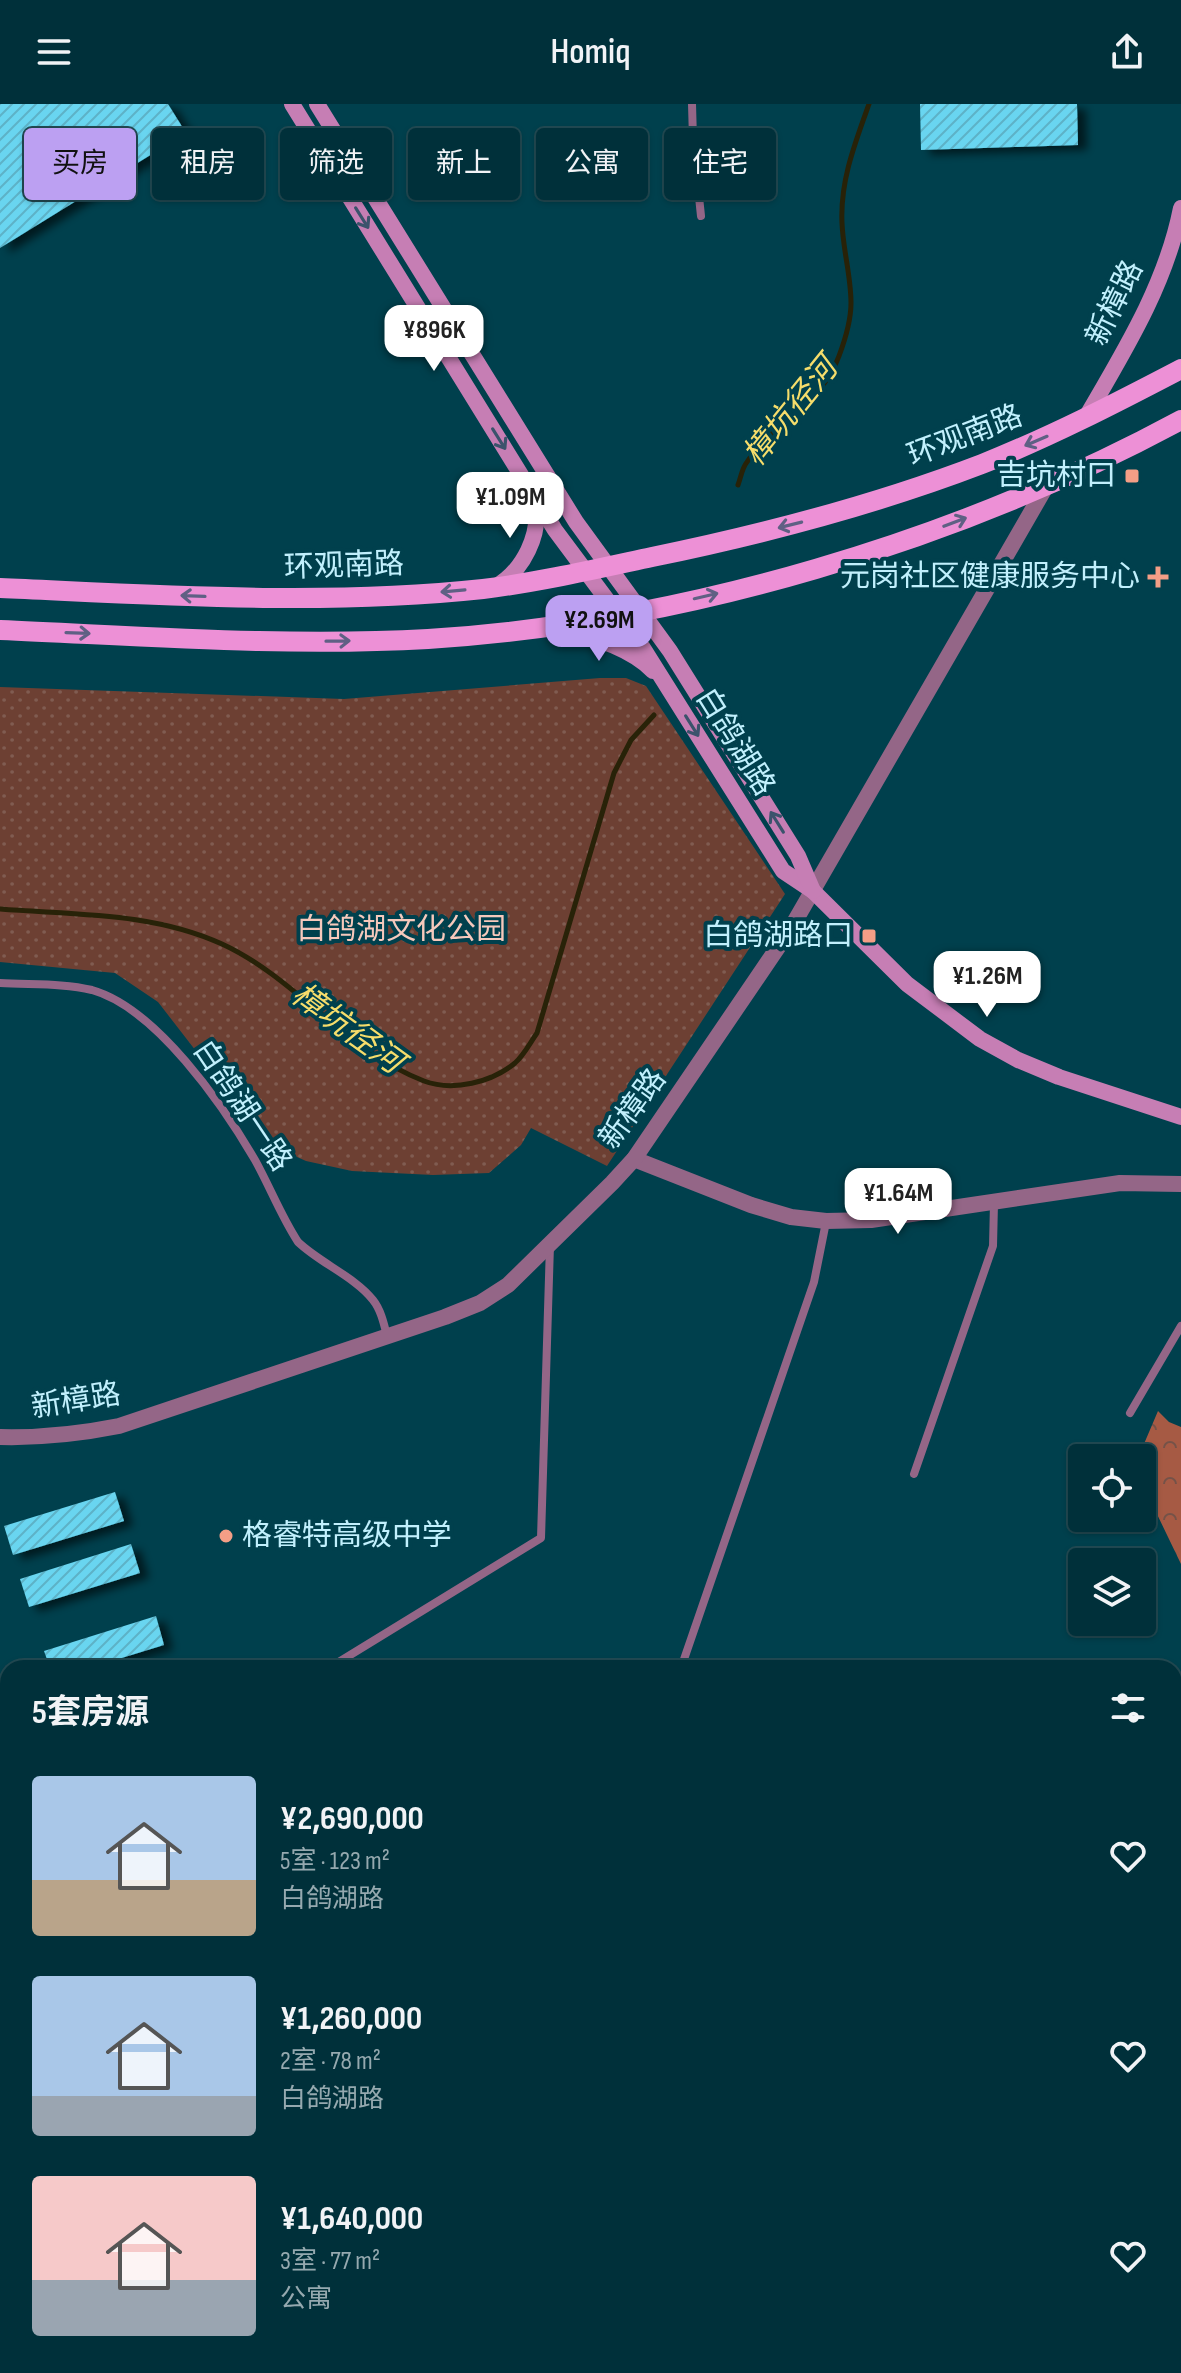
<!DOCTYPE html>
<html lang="zh">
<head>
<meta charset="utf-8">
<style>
  :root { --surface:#00303a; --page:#0e3c45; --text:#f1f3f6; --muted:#95a9af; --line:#224b54; --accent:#bca0f2 }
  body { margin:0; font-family:"Sofia Sans Condensed","Noto Sans SC",sans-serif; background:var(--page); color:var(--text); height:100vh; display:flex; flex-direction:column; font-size:30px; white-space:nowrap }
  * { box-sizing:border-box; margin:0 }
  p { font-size:26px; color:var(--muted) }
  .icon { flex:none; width:44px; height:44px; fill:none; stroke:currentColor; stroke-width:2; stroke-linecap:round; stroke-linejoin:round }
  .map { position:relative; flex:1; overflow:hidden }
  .details { position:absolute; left:0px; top:1556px; width:1182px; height:714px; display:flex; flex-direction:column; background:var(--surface); border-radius:24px 24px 0 0; box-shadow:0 2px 6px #0004,0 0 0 2px var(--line) }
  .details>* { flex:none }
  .top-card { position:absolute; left:24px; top:24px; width:1134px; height:72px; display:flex; gap:16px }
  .controls { position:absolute; left:1068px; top:1340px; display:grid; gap:16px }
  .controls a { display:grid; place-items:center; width:88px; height:88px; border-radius:8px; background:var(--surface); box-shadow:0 2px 6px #0004,0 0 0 2px var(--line); font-size:40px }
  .price { position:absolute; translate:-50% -68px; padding:0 18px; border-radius:16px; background:#fff; color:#222; font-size:26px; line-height:52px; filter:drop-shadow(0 2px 4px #0008) }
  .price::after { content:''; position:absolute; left:50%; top:48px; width:24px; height:18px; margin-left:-12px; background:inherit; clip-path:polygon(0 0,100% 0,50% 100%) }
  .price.on { background:var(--accent); color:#111 }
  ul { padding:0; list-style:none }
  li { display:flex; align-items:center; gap:24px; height:200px; padding:0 32px }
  li span { display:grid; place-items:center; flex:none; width:224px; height:160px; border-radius:8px; color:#555 }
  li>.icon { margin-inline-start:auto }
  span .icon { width:96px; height:96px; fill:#fffc; stroke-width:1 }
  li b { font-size:34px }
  h2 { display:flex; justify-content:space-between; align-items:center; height:96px; padding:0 32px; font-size:34px }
  .pill { padding:0 28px; border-radius:8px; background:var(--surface); box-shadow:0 2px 6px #0004,0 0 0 2px var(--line); font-size:28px; line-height:72px }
  .pill.on { background:var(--accent); color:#111 }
  header { display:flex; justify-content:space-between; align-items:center; height:104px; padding:0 32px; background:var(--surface); font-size:36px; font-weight:600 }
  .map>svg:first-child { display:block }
  .forest { fill:url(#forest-crowns) }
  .park { fill:url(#park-dots) }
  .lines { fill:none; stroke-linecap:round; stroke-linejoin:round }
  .stream { stroke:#282208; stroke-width:5 }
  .building { fill:url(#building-hatch); filter:url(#shadow) }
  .lane { stroke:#946687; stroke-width:8 }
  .street { stroke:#946687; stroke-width:16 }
  .secondary { stroke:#c67eb4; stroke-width:16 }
  .primary { stroke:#ed90d6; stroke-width:20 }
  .oneway { stroke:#3b536c }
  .oneway2 { stroke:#5f6084 }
  .poi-dot { fill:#f49e86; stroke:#00404d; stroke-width:3 }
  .labels { text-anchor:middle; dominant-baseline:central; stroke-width:8; stroke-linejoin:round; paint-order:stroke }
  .street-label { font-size:30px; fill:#c1f0fd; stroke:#00404d }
  .poi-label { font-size:30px; fill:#c1f0fd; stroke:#00404d; text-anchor:end }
  .park-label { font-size:30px; fill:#f6c9bc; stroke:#00404d }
  .water-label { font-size:32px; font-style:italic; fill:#f6dd6b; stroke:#00404d }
</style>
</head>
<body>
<header><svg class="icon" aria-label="menu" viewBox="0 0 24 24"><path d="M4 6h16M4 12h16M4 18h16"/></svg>Homiq<svg class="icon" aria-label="share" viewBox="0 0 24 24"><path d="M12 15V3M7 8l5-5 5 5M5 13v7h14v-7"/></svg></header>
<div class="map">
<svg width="1181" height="2269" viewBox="0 0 1181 2269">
  <defs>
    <pattern id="forest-crowns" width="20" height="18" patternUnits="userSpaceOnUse" patternTransform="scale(2)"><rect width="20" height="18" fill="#a65a44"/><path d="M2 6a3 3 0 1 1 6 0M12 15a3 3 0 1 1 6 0" fill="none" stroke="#755248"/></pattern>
    <pattern id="park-dots" width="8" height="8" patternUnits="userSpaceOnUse" patternTransform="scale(2)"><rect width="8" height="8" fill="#6d4033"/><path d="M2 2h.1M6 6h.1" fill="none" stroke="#805c51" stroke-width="1.8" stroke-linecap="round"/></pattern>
    <pattern id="building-hatch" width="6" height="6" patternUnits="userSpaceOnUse" patternTransform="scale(2)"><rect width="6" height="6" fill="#69d5f0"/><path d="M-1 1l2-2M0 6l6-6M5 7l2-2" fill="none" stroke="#5db2c7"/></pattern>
    <filter id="shadow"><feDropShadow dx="9" dy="5" stdDeviation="4" flood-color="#0009"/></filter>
  </defs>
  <rect width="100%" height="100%" fill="#00404d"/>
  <g class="forest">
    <polygon points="1158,1307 1169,1318 1181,1323 1181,1460 1142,1379 1142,1354 1138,1354"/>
    <polygon points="1181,1587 1181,2269 653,2269 651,2262 1174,2262 1174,1597"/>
    <polygon points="8,1990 8,2262 152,2262 154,2269 0,2269 0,1991"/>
  </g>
  <polygon class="park" points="600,574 626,574 646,582 785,790 607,1062 531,1024 521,1041 489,1069 433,1071 352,1067 306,1057 268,1040 158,898 115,869 0,858 0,583 344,595"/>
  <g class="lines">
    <g class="stream">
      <path d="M 738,381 C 741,373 742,364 747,358 C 772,319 821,302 839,252 C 845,236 851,217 851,199 C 851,172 843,146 842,119 C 840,77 855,39 869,0"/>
      <path d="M 0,805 C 75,811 152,808 222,840 C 296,874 347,948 424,977 C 453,988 492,978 515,959 C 524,951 530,939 537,929 L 614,669 L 631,636 L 654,611"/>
    </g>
  </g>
  <g class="building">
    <polygon points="0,0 168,0 186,29 0,144"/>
    <polygon points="920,0 1077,0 1078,41 921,46"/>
    <polygon points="115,1388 124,1417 13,1451 4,1422"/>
    <polygon points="131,1440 140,1469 29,1503 20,1475"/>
    <polygon points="156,1512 164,1541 89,1564 50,1564 44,1547"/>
  </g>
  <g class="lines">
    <g class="lane">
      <polyline points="692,0 693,35 701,112"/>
      <path d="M 0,879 C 30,881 63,879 92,886 C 156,904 223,1001 255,1056 C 270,1083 281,1112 298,1138 C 320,1159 355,1173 373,1196 C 381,1206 384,1220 387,1232"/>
      <polyline points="1130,1309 1181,1222"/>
      <polyline points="914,1370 993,1142 994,1099"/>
      <polyline points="329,1564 541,1434 550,1141"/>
      <polyline points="681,1564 814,1178 826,1118"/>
      <polyline points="425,2262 429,2269"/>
      <polyline points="599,2262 602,2269"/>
    </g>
    <g class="street">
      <polyline points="634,1055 751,1101 791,1113 826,1117 871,1116 1120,1079 1181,1080"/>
      <path d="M 0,1333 C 41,1334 79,1330 119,1322 L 445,1213 L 480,1199 L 508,1181 L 612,1079 L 634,1055 L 791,824 L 1048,379"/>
      <polyline points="0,1719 8,1729"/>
    </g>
    <g class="secondary">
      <polyline points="292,0 555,426 643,544 783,767 813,787 907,880 980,935 1018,956 1059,973 1181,1013"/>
      <polyline points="317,0 576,418 670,547 798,752 813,787"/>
      <path d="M 1086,313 C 1125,246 1166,180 1181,104"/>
      <path d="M 495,483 C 523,467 542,430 535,397"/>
      <path d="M 554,525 C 587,531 629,543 653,567"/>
    </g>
    <g class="primary">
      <path d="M 0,484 C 161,491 323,502 483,485 C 540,478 596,465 652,453 C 764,430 875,401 982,360 C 1050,333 1116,299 1181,265"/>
      <path d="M 0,526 C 142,532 286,543 428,535 C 683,519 957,437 1181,316"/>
    </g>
  </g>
  <defs><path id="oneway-shaft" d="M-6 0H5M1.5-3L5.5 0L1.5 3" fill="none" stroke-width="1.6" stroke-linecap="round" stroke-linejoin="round" transform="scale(2)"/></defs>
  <g class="oneway">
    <use href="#oneway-shaft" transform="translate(362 114) rotate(58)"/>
    <use href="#oneway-shaft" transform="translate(499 335) rotate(58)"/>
    <use href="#oneway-shaft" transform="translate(692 622) rotate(58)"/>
    <use href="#oneway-shaft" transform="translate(777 718) rotate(-122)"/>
  </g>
  <g class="oneway2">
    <use href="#oneway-shaft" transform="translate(1036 337) rotate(157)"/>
    <use href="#oneway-shaft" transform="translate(955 418) rotate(-21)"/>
    <use href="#oneway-shaft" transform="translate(790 421) rotate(166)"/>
    <use href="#oneway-shaft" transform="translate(453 487) rotate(175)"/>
    <use href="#oneway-shaft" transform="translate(193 492) rotate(-178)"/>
    <use href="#oneway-shaft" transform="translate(706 492) rotate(-13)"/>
    <use href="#oneway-shaft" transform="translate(78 529) rotate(2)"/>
    <use href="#oneway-shaft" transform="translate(338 537) rotate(-1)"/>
  </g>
  <g class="poi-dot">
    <rect x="1124" y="364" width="16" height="16" rx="4"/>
    <path d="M1154 461h8v8h8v8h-8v8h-8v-8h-8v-8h8z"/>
    <rect x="861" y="824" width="16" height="16" rx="4"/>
    <circle cx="226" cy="1432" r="8"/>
  </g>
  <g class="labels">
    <g class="street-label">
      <text transform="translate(1115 199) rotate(-64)">新樟路</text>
      <text transform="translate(965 332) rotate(-21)">环观南路</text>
      <text transform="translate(344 462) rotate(-2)">环观南路</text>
      <text transform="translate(735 638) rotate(58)">白鸽湖路</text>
      <text transform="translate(242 1002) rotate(56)">白鸽湖一路</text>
      <text transform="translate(633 1005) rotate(-54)">新樟路</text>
      <text transform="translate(76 1297) rotate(-9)">新樟路</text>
    </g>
    <g class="poi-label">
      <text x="1116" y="372">吉坑村口</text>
      <text x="1140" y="473">元岗社区健康服务中心</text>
      <text x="853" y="832">白鸽湖路口</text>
      <text x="242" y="1432" text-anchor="start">格睿特高级中学</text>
    </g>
    <g class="park-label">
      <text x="401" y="826">白鸽湖文化公园</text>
    </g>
    <g class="water-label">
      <text transform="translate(791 308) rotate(-51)">樟坑径河</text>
      <text transform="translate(347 925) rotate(36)">樟坑径河</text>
    </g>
  </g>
</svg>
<div class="controls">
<a><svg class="icon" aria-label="locate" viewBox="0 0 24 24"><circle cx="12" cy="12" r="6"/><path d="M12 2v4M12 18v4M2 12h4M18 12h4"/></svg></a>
<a><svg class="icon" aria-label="layers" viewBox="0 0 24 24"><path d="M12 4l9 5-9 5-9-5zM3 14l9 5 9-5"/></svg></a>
</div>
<b class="price" style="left:434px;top:269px">¥896K</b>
<b class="price" style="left:510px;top:436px">¥1.09M</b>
<b class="price on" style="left:599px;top:559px">¥2.69M</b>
<b class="price" style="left:987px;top:915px">¥1.26M</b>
<b class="price" style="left:898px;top:1132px">¥1.64M</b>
<div class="top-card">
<a class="pill on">买房</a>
<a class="pill">租房</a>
<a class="pill">筛选</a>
<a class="pill">新上</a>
<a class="pill">公寓</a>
<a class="pill">住宅</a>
</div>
<section class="details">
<h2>5套房源<svg class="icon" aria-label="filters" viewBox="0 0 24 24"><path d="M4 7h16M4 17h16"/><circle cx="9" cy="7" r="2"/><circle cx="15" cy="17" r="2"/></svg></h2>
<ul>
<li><span style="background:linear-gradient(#a9c7e8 65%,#b9a48a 0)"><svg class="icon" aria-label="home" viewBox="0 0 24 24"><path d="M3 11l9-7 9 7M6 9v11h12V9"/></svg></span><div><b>¥2,690,000</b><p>5室 · 123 m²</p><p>白鸽湖路</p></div><svg class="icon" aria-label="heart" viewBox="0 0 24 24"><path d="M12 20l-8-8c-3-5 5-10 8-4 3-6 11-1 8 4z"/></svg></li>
<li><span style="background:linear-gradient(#a9c7e8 75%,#9aa5b1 0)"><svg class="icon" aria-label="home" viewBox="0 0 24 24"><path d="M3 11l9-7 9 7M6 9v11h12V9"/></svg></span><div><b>¥1,260,000</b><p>2室 · 78 m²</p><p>白鸽湖路</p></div><svg class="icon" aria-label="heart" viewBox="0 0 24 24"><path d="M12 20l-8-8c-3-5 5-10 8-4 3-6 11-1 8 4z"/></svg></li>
<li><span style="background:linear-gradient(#f6c9c9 65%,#9aa5b1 0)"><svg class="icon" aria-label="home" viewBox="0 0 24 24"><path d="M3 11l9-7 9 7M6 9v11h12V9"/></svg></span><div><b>¥1,640,000</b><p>3室 · 77 m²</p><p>公寓</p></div><svg class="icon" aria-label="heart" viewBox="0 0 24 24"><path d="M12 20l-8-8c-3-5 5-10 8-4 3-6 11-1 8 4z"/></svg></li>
</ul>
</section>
</div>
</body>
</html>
